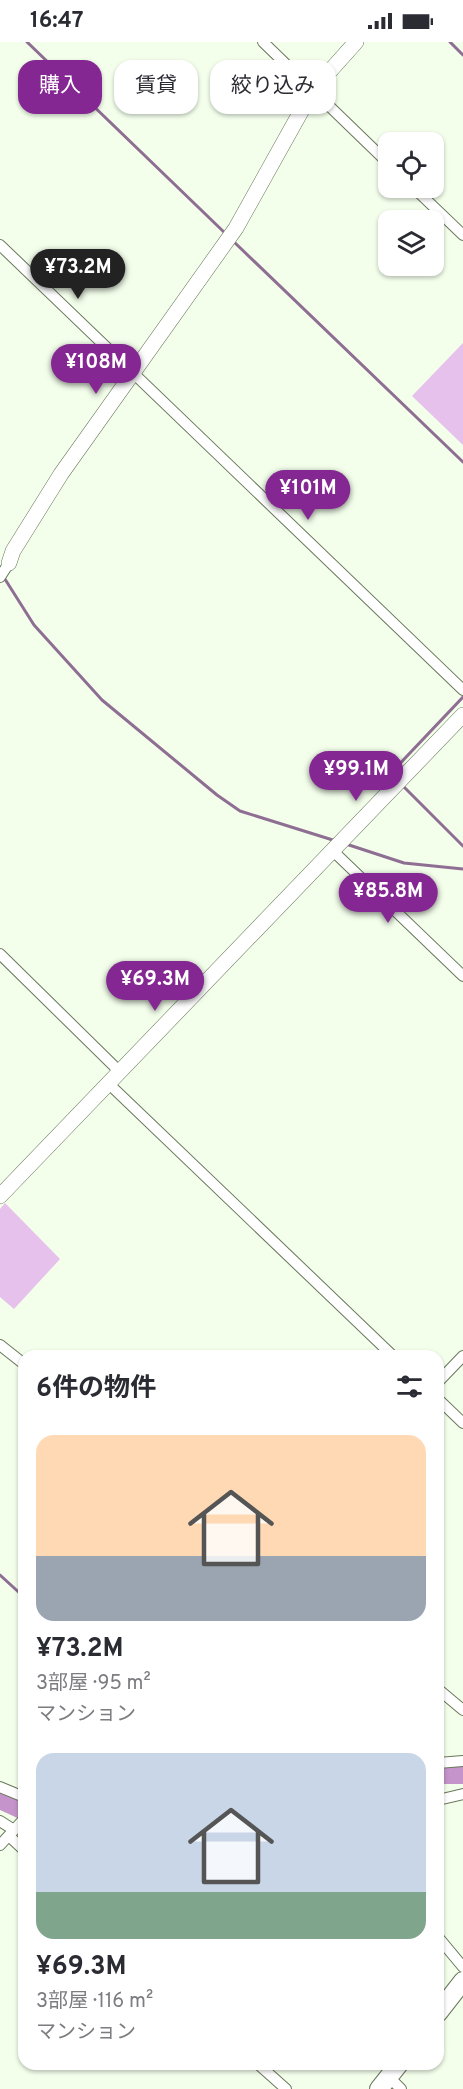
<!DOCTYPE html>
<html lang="ja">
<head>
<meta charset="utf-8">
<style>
  :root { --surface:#fff; --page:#f2f2f3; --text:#2b2b33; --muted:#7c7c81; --accent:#842792 }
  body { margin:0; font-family:Overpass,"Noto Sans JP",sans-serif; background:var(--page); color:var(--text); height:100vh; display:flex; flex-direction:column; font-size:22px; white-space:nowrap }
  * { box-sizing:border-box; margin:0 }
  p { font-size:20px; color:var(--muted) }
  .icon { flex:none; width:33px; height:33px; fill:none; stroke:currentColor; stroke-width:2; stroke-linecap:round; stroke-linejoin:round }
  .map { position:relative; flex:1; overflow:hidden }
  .sheet { position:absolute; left:18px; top:1308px; width:426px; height:720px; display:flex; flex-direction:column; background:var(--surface); border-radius:18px; box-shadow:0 2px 4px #0004 }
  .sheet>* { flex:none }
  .hud { position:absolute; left:18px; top:18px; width:428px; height:54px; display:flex; gap:12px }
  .fabs { position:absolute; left:378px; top:90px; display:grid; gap:12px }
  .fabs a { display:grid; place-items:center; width:66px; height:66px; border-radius:12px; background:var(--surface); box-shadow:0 2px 4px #0004; font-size:30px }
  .price { position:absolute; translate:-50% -51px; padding:0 14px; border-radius:21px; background:var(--accent); color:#fff; font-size:20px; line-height:39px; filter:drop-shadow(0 2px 3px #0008) }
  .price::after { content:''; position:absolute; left:50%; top:36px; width:18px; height:14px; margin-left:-9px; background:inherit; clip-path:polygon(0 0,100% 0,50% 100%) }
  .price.current { background:#222; color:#fff }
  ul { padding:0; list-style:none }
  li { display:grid; align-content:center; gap:12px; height:318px; padding:0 18px }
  li span { display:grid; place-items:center; height:186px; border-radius:18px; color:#555 }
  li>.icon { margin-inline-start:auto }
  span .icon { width:108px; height:108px; fill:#fffc; stroke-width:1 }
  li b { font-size:26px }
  h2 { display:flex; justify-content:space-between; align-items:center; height:72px; padding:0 18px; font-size:26px }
  .tag { padding:0 21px; border-radius:18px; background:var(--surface); box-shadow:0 2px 4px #0004; font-size:21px; line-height:54px }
  .tag.current { background:var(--accent); color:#fff }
  .status { display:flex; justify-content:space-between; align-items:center; height:42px; padding:0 30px; background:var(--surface); direction:ltr }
  .status svg { height:16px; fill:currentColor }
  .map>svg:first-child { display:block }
  .green { fill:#e6c1eb }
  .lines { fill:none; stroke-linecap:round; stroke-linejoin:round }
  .stream { stroke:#8e6e92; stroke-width:3 }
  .river { stroke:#c494cb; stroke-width:18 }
  .street-casing { stroke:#69785b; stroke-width:12 }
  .secondary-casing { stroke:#69785b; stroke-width:16 }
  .primary-casing { stroke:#69785b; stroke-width:20 }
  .street { stroke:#fff; stroke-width:10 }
  .secondary { stroke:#fff; stroke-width:15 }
  .primary { stroke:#fff; stroke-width:18 }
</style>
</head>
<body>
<div class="status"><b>16:47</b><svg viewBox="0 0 49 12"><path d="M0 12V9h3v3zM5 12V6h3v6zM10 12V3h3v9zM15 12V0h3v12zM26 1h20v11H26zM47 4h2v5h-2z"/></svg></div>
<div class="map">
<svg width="463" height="2047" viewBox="0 0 463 2047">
  <rect width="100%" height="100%" fill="#f3feeb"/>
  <g class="green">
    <polygon points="463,301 463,403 412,354"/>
    <polygon points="5,1161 60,1217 14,1267 0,1255 0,1167"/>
  </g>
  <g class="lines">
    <g class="stream">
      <polyline points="27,0 226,192"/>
      <polyline points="450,0 463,13"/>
      <polyline points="233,199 463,420"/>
      <polyline points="3,534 34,583 102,658 217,753 240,769 336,799"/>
      <polyline points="395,736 390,732 463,655"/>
      <polyline points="402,743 463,804"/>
      <polyline points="346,802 404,821 463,827"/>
      <polyline points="0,1533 24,1555"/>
    </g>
    <g class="river">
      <polyline points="438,1733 463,1733"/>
      <polyline points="0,1758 24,1769"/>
    </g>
    <defs>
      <g id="street">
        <polyline points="263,0 388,121"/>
        <polyline points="414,146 463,193"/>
        <polyline points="0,203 463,648"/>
        <polyline points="0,535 9,521"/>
        <polyline points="333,809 463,934"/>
        <polyline points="0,912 120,1030"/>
        <polyline points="109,1042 393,1314"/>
        <polyline points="0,1303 24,1322"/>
        <polyline points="438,1340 463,1314"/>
        <polyline points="438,1357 463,1381"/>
        <polyline points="438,1647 463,1668"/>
        <polyline points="438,1721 463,1719"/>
        <polyline points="0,1745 24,1755"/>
        <polyline points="438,1758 463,1752"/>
        <polyline points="0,1779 14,1788"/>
        <polyline points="9,1794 24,1808"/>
        <polyline points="0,1803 24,1777"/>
        <polyline points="438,1895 463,1925"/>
        <polyline points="258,2022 286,2047"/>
        <polyline points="389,2035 401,2047"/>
      </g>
      <g id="secondary">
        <polyline points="9,521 13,509 61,432 236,186 313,48 356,0"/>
        <polyline points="0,1154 463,673"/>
      </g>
      <g id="primary">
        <polyline points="438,1971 463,1939"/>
        <polyline points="379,2047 399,2022"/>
      </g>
    </defs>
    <use href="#street" class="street-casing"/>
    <use href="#secondary" class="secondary-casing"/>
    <use href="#primary" class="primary-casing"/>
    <use href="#street" class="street"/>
    <use href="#secondary" class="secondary"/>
    <use href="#primary" class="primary"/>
  </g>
</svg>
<div class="fabs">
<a><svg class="icon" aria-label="locate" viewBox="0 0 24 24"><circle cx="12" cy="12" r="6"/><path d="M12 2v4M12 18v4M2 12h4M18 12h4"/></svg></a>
<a><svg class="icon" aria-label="layers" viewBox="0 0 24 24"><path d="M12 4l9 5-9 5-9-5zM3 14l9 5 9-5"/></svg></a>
</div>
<b class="price current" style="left:78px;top:258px">¥73.2M</b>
<b class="price" style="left:96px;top:353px">¥108M</b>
<b class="price" style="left:308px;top:479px">¥101M</b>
<b class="price" style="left:356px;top:760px">¥99.1M</b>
<b class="price" style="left:388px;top:882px">¥85.8M</b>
<b class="price" style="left:155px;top:970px">¥69.3M</b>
<div class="hud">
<a class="tag current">購入</a>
<a class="tag">賃貸</a>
<a class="tag">絞り込み</a>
</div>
<section class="sheet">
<h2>6件の物件<svg class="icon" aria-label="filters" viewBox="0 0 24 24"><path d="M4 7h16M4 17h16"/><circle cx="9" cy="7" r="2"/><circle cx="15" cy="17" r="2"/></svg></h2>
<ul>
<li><span style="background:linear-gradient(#ffd9b3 65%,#9aa5b1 0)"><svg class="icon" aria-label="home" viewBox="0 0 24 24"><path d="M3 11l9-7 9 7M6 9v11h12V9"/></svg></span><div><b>¥73.2M</b><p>3部屋 · 95 m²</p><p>マンション</p></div></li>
<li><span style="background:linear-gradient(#c9d6e8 75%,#7fa58c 0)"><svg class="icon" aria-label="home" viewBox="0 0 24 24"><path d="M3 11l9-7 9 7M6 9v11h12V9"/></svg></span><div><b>¥69.3M</b><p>3部屋 · 116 m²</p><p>マンション</p></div></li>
</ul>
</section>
</div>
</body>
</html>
